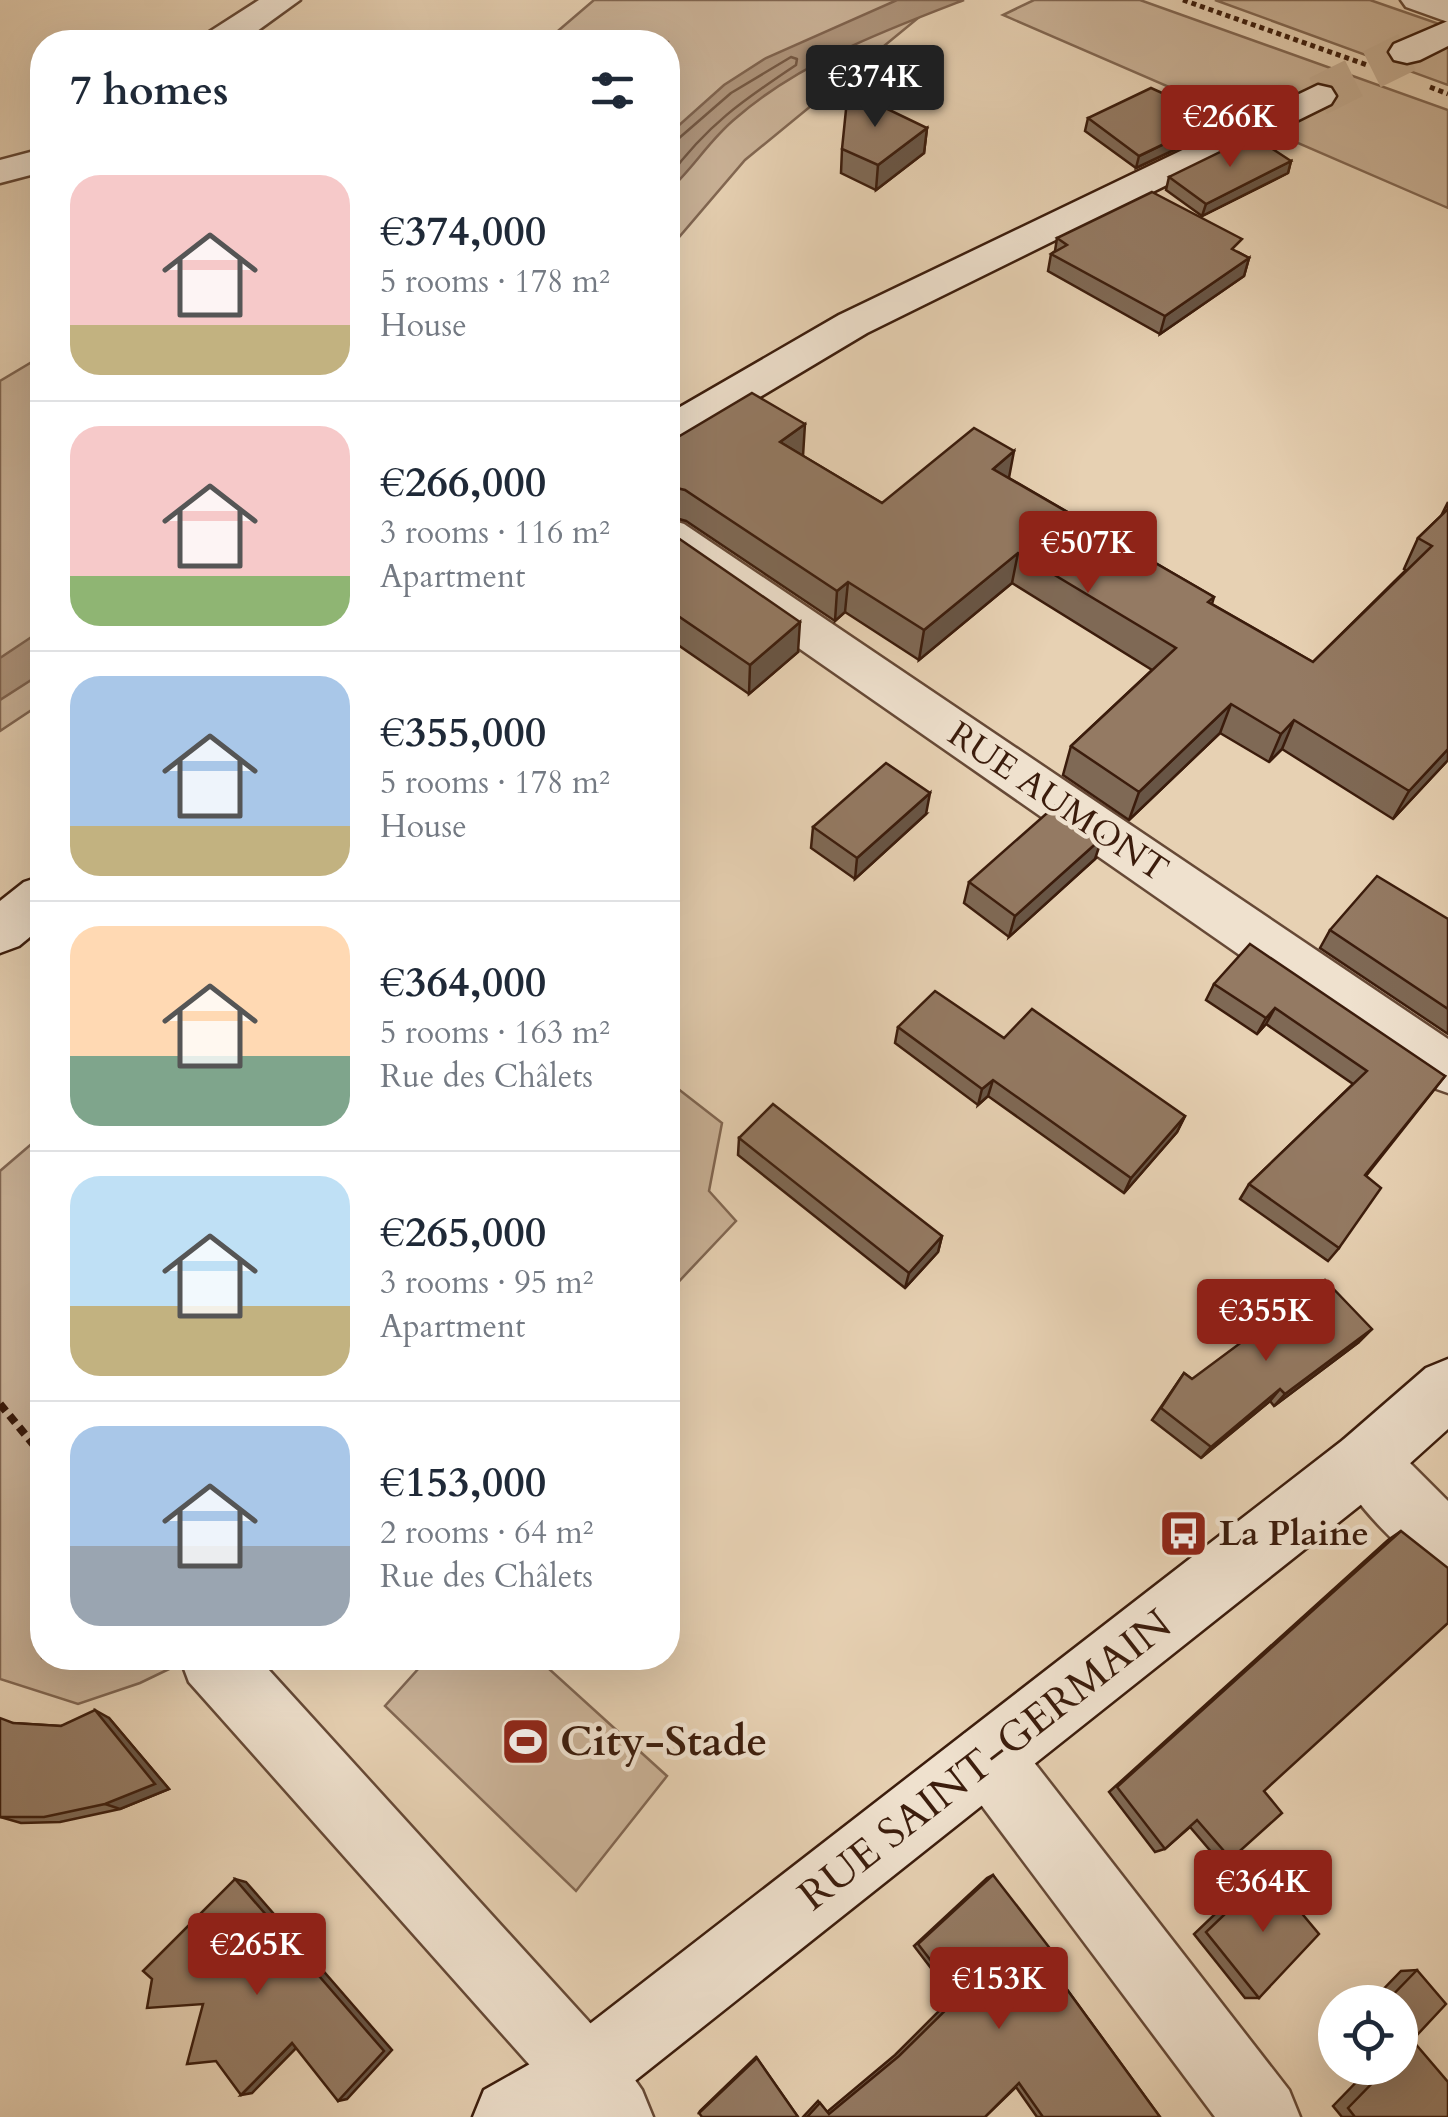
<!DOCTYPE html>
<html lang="en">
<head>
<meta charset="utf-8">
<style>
  :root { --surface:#fff; --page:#f6f6f7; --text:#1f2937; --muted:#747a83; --line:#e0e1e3; --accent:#8f2418 }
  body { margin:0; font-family:Cardo,serif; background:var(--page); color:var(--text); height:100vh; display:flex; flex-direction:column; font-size:38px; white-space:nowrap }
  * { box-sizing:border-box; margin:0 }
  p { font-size:32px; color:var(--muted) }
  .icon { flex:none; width:55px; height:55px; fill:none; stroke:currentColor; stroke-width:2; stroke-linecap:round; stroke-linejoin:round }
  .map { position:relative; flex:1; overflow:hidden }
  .sheet { position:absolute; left:30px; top:30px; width:650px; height:1640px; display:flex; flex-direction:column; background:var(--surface); border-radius:40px; box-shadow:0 10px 40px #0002 }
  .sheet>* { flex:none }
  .buttons { position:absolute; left:1318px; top:1985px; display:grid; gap:20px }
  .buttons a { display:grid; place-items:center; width:100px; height:100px; border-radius:50%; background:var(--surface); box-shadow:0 10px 40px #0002; font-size:50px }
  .price { position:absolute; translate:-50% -85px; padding:0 22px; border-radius:10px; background:var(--accent); color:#fff; font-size:32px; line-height:65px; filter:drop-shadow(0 2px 5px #0008) }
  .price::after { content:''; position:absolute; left:50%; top:60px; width:30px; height:22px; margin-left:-15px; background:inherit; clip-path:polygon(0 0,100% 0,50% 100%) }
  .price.active { background:#222; color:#fff }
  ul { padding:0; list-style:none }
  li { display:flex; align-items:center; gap:30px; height:250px; padding:0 40px }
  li+li { border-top:2px solid var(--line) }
  li span { display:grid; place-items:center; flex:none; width:280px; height:200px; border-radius:30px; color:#555 }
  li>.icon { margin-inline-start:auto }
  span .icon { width:120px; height:120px; fill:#fffc; stroke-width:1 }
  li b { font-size:42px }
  h2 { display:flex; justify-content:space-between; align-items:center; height:120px; padding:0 40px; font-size:42px }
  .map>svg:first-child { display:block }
  .green { fill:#cab297; stroke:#826752; stroke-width:2.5 }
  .water { fill:#ad937a; stroke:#7f634e; stroke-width:2.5 }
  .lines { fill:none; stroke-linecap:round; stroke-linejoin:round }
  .shore { stroke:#745843; stroke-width:2.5 }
  .secondary-tunnel { stroke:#c5ad92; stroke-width:40; stroke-dasharray:40 20; stroke-linecap:butt }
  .street-casing { stroke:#664936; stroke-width:5 }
  .secondary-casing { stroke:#3b1c0c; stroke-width:5 }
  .path-far1 { stroke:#3b1c0c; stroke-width:5; stroke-dasharray:5 4; stroke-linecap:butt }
  .path { stroke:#3b1c0c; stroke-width:8; stroke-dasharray:9 6; stroke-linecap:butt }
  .street { fill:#efe1ce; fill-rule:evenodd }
  .secondary { fill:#efe1ce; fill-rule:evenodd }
  .wall { fill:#7f6955; stroke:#3b1c0c; stroke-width:2.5 }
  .shaded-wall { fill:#685545; stroke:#3b1c0c; stroke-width:2.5 }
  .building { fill:#947a63; stroke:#3b1c0c; stroke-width:2.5 }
  .labels { text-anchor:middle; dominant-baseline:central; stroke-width:9; stroke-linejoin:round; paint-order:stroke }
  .street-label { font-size:35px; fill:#3b1c0c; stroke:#efe1ce }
  .poi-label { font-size:35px; font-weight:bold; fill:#3b1c0c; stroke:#efe1ce; text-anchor:start }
  .near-poi-label { font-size:42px; font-weight:bold; fill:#3b1c0c; stroke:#efe1ce; text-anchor:start }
  .near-street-label { font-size:42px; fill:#3b1c0c; stroke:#efe1ce }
</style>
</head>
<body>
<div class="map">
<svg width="1448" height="2117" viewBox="0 0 1448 2117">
  <rect width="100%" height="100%" fill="#e7d1b3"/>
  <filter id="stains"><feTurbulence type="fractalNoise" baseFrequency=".002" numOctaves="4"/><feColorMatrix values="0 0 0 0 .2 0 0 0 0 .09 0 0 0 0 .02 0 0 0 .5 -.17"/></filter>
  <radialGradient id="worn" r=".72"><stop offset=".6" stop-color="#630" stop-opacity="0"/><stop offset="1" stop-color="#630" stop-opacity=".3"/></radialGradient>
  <g class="green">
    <polygon points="594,0 940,0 745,160 668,250 668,42 545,42"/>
    <polygon points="1034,0 1140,0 1448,110 1448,208 1003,15"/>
    <polygon points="1215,0 1370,0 1448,27 1448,85"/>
    <polygon points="42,356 42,703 0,731 0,381"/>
    <polygon points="668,1081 722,1123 709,1191 736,1221 668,1293"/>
    <polygon points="42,1135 42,1658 192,1658 140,1683 78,1704 0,1679 0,1171"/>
    <polygon points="428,1658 537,1658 667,1776 576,1891 385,1706"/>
  </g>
  <g class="water">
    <path d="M 897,0 L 964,0 C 886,30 800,62 736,118 C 709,140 693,169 668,191 L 668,135 L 724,85 L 766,58 Z"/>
    <polygon points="42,630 42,673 0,700 0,658"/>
  </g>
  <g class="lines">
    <path class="shore" d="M 668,141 L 678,139 L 731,93 L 791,57 L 797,59 L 796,65 C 742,101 707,125 668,178"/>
    <polyline class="secondary-tunnel" points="1318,96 1407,52"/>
    <defs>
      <g id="street">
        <polygon points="259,0 300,0 242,42 202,42 206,34"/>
        <polygon points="1401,0 1448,0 1448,22 1406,7"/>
        <polygon points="42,149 42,172 0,183 0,160"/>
        <polygon points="668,519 684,524 1448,1039 1448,1093 1428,1086 668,557"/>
        <path d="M 1365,1431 L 1387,1440 L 1448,1501 L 1448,1579 C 1409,1563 1350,1501 1334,1462 L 1343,1440 Z"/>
        <polygon points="180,1658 258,1658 612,2047 642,2090 653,2117 571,2117 560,2099 189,1682"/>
        <polygon points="988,1724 1012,1734 1289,2090 1300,2117 1215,2117 964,1782 954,1758 964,1734"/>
      </g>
      <g id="secondary">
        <polygon points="1448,21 1448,46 1420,60 1407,63 1394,60 1389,52 1394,44"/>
        <polygon points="1318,85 1331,88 1336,96 1331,104 867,333 683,443 668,447 668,414 839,315"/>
        <polygon points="42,876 42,927 19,946 0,953 0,901 24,882"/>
        <polygon points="1448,1359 1448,1429 1387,1484 612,2099 583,2117 473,2117 484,2090 560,2047 1343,1440 1426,1368"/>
      </g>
    </defs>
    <use href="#street" class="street-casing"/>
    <use href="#secondary" class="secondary-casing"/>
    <g class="path-far1">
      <polyline points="1183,0 1367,65"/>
      <polyline points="1430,87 1448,94"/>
    </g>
    <polyline class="path" points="0,1404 42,1455"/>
    <use href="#street" class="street"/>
    <use href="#secondary" class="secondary"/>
  </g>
  <g class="wall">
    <polygon points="1088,118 1214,131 1136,168 1085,131"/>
    <polygon points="927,128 924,153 876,190 841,173 842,149"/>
    <polygon points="1291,161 1288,173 1202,216 1166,190 1169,177"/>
    <polygon points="1057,238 1238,252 1249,258 1244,276 1160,334 1048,271 1051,254 1055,251"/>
    <polygon points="668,443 803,456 882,503 1009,478 1214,597 1212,604 1313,662 1406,570 1404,569 1418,538 1441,516 1448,502 1448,760 1393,819 1282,749 1269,762 1220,733 1129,820 1063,775 1071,746 1152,670 1012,583 919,660 845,612 835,621 686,521 668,516"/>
    <polygon points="668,531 798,652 749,694 668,638"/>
    <polygon points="926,814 855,879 811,848 813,827"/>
    <polygon points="1095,859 1009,937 964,903 969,882"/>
    <polygon points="1448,919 1448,1034 1320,948 1330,930"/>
    <polygon points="1214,984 1445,1076 1366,1176 1339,1248 1328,1261 1240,1199 1249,1184 1353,1084 1266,1024 1257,1034 1206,1000"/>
    <polygon points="898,1027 1004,1038 1185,1116 1177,1132 1124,1193 988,1096 978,1105 895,1043"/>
    <polygon points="739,1138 942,1236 938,1252 905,1288 738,1155"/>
    <polygon points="1359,1342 1274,1406 1270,1401 1201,1458 1152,1420 1184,1373 1192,1379"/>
    <polygon points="1401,1531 1264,1791 1231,1859 1220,1862 1190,1827 1165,1849 1155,1852 1109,1792 1388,1540"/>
    <polygon points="109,1718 169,1789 120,1809 60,1822 21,1823 0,1817 14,1723 61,1726"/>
    <polygon points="1268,1873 1259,1998 1245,1998 1194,1934 1255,1876"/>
    <polygon points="993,1875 1044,1958 1160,2117 1037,2117 1016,2087 985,2117 803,2117 818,2101 827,2112 895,2055 953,1997 914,1946 987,1878"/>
    <polygon points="1417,1970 1412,2041 1448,2117 1342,2117 1333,2106 1370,2068 1400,2068 1400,2002 1371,2002 1401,1971"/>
    <polygon points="756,2057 798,2117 699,2113 700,2111"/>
  </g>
  <g class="shaded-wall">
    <polygon points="1218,118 1214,131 1136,168 1139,156"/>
    <polygon points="927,128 924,153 876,190 878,165"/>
    <polygon points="1291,161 1288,173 1202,216 1206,204"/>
    <polygon points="1249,258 1244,276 1160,334 1165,316"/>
    <polygon points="805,424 803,456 780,442"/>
    <polygon points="1014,451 1008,483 993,469"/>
    <polygon points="1018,553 1012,583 919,660 924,630"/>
    <polygon points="848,582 845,612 835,621 837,591"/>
    <polygon points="800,622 798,652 749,694 750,665"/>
    <polygon points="1231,704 1220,733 1129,820 1139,792"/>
    <polygon points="1294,720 1282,749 1269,762 1281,734"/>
    <polygon points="1448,749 1448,760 1393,819 1409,791"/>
    <polygon points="930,793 926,814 855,879 857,858"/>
    <polygon points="1102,838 1095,859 1009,937 1015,916"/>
    <polygon points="1275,1008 1266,1024 1257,1034 1266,1018"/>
    <polygon points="993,1080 988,1096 978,1105 982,1089"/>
    <polygon points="1185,1116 1177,1132 1124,1193 1131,1178"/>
    <polygon points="942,1236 938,1252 905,1288 909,1273"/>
    <polygon points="1372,1329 1359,1342 1274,1406 1285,1394"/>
    <polygon points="1280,1389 1270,1401 1201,1458 1211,1447"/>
    <polygon points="95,1710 109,1718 169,1789 120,1809 105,1804"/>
    <polygon points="235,1879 246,1882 392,2050 347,2099 338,2101"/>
    <polygon points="302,2042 252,2093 241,2095 292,2043"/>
  </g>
  <g class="building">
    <polygon points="1151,88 1218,118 1139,156 1088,118"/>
    <polygon points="848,90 927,128 878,165 842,149"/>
    <polygon points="1253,136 1291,161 1206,204 1169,177"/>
    <polygon points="1152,192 1242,239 1232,249 1249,258 1165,316 1051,254 1067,245 1057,238"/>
    <polygon points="752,393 805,424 780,442 882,503 974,428 1014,451 993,469 1214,597 1208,602 1313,662 1432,546 1418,538 1448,509 1448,749 1409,791 1294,720 1281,734 1231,704 1139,792 1071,746 1176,648 1018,553 924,630 848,582 837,591 685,490 668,486 668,443"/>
    <polygon points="668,531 800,622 750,665 668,609"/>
    <polygon points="886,763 930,793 857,858 813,827"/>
    <polygon points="1055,806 1102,838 1015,916 969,882"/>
    <polygon points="1377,876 1448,919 1448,1009 1330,930"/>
    <polygon points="1250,944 1445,1076 1365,1175 1381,1188 1339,1248 1249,1184 1367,1071 1275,1008 1266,1018 1214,984"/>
    <polygon points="935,991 1004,1038 1032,1009 1185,1116 1131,1178 993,1080 982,1089 898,1027"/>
    <polygon points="773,1104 942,1236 909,1273 739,1138"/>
    <polygon points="1325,1280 1372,1329 1285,1394 1280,1389 1211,1447 1161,1408 1184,1373 1192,1379"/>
    <polygon points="1401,1531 1448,1568 1448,1623 1264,1791 1282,1813 1231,1859 1197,1820 1165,1849 1117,1787"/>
    <polygon points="95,1710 155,1784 105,1804 44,1817 0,1817 0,1718 13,1723 61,1726"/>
    <polygon points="1268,1873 1319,1934 1259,1998 1206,1932"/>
    <polygon points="993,1875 1052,1951 1044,1958 1160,2117 1043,2117 1019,2083 985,2117 807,2117 820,2103 829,2114 899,2056 959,1997 918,1944"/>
    <polygon points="235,1879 384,2051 338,2101 292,2043 241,2095 216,2061 187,2064 203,2004 147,2008 152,1979 143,1971"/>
    <polygon points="1417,1970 1446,2004 1404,2049 1400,2045 1400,2002 1386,2002"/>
    <polygon points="1413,2041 1448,2082 1448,2117 1355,2117 1348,2108 1387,2068 1400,2068 1400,2055"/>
    <polygon points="757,2058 798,2117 702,2117 699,2113"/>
  </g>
  <defs>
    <symbol id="bus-square" viewBox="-11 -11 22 22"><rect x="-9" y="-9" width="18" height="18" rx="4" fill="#8f2418" stroke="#efe1ce"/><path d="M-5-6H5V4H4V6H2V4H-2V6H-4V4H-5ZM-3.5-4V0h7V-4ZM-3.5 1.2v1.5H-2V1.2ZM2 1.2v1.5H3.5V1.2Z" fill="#fff"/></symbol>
    <symbol id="stadium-square" viewBox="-11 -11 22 22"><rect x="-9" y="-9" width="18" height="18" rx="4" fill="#8f2418" stroke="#efe1ce"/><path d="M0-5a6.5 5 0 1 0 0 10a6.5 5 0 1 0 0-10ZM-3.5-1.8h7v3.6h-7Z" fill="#fff"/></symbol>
  </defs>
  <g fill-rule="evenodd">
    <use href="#bus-square" x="1156" y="1506" width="55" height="55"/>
    <use href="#stadium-square" x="498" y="1714" width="55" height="55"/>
  </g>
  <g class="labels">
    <g class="street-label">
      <text transform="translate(1058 802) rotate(34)">RUE AUMONT</text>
    </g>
    <g class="poi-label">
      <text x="1219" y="1534">La Plaine</text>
    </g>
    <g class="near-poi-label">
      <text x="560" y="1741">City-Stade</text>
    </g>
    <g class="near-street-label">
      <text transform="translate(985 1760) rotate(-38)">RUE SAINT-GERMAIN</text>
    </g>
  </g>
  <rect width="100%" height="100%" filter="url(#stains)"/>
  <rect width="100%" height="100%" fill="url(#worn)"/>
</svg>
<div class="buttons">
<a><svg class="icon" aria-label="locate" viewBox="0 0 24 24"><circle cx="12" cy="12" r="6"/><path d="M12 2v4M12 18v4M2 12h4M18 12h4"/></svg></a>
</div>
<b class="price active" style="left:875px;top:130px">€374K</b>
<b class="price" style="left:1230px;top:170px">€266K</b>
<b class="price" style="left:1088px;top:596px">€507K</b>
<b class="price" style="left:1266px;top:1364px">€355K</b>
<b class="price" style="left:1263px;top:1935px">€364K</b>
<b class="price" style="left:257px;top:1998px">€265K</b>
<b class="price" style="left:999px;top:2032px">€153K</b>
<section class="sheet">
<h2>7 homes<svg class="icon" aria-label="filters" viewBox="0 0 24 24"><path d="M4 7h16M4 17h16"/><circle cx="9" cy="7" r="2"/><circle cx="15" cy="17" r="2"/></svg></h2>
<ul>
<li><span style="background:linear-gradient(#f6c9c9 75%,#c2b280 0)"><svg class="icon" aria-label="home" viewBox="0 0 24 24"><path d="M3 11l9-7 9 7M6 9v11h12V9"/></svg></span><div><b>€374,000</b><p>5 rooms · 178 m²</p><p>House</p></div></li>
<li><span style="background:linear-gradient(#f6c9c9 75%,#8fb573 0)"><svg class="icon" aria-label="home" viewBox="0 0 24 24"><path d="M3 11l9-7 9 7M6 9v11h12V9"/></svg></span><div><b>€266,000</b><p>3 rooms · 116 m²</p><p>Apartment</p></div></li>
<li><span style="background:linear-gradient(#a9c7e8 75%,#c2b280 0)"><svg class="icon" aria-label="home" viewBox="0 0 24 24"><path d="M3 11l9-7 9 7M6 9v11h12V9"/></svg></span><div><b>€355,000</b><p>5 rooms · 178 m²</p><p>House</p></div></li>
<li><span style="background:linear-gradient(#ffd9b3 65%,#7fa58c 0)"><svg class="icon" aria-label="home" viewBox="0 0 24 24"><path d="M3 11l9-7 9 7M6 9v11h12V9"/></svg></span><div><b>€364,000</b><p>5 rooms · 163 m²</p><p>Rue des Châlets</p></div></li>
<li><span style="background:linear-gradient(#bfe0f5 65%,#c2b280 0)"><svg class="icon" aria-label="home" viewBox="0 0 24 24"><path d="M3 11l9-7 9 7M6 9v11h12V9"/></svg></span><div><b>€265,000</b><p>3 rooms · 95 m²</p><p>Apartment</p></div></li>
<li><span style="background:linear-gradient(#a9c7e8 60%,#9aa5b1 0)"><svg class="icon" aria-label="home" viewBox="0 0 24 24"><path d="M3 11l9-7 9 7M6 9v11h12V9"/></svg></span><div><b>€153,000</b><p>2 rooms · 64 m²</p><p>Rue des Châlets</p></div></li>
</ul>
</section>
</div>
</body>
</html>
